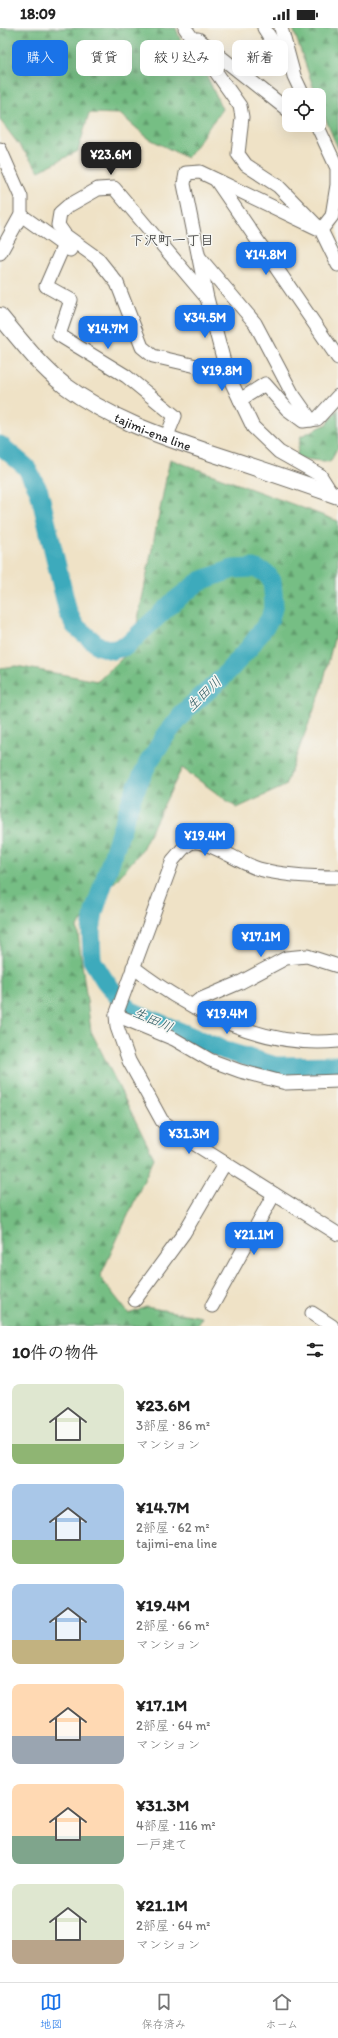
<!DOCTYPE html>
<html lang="ja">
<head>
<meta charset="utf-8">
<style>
  :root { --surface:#fff; --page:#f2f2f2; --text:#222; --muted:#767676; --line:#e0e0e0; --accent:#1a73e8 }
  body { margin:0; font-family:Itim,"Klee One",sans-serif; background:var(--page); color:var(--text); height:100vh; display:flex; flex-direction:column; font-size:15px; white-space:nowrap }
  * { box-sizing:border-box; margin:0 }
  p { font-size:13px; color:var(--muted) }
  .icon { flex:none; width:22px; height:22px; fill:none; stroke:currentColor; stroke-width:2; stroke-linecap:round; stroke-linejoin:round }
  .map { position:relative; height:1298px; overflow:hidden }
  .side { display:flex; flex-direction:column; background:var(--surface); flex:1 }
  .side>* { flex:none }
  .top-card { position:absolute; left:12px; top:12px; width:314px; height:36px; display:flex; gap:8px }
  .buttons { position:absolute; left:282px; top:60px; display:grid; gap:8px }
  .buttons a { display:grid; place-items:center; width:44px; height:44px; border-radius:8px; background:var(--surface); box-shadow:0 4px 16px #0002; font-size:20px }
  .price { position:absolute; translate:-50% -34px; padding:0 9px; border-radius:8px; background:var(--accent); color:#fff; font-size:13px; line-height:26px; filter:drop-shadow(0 1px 2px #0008) }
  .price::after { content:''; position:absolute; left:50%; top:24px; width:12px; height:9px; margin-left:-6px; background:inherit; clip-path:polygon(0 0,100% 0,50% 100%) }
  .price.selected { background:#222; color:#fff }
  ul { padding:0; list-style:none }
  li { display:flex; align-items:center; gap:12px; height:100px; padding:0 12px }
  li span { display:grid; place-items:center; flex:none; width:112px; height:80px; border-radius:8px; color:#555 }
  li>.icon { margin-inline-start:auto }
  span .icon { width:48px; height:48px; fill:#fffc; stroke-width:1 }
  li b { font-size:17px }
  h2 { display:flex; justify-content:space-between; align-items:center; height:48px; padding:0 12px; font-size:17px }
  .pill { padding:0 14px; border-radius:8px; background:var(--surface); box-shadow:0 4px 16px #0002; font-size:14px; line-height:36px }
  .pill.selected { background:var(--accent); color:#fff }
  .status { display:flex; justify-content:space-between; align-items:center; height:28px; padding:0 20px; background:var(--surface); direction:ltr }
  .status svg { height:11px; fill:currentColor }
  .tab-bar { display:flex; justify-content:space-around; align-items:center; height:56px; border-top:1px solid var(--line); background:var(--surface); font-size:11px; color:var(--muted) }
  .tab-bar a { display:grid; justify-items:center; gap:2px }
  .tab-bar .selected { color:var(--accent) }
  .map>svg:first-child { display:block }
  .forest { fill:url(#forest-firs); stroke:#507458 }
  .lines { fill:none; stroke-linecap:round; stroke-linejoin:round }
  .river { stroke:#3daabc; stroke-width:19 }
  .minor-casing { stroke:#706b61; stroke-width:15 }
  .major-casing { stroke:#706b61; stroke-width:18 }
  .minor { stroke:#fff; stroke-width:13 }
  .major { stroke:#fff; stroke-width:16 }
  .labels { text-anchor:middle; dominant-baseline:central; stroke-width:3; stroke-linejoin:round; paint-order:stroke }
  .street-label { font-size:13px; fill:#2b2b2b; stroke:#f6f6f2 }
  .neighbourhood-label { font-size:14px; fill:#2b2b2b; stroke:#f6f6f2 }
  .water-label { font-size:14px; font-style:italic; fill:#325e65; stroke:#f6f6f2 }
</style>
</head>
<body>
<div class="status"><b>18:09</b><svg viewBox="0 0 49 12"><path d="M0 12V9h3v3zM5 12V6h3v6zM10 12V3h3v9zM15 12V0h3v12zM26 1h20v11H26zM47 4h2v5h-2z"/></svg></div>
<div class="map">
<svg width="338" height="1298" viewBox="0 0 338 1298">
  <defs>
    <pattern id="forest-firs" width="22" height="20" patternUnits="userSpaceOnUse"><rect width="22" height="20" fill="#76be84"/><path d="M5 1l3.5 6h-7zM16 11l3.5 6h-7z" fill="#619b6c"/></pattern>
  </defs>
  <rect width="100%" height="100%" fill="#f6f6f2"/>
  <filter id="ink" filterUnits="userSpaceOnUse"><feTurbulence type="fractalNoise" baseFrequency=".025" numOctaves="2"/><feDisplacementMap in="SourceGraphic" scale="8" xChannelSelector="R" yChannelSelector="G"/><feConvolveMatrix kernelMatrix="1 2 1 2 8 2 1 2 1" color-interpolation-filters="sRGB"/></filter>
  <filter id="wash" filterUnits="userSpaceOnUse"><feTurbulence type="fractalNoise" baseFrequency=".012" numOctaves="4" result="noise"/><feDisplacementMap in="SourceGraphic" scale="16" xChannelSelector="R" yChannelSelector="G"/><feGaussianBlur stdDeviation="0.9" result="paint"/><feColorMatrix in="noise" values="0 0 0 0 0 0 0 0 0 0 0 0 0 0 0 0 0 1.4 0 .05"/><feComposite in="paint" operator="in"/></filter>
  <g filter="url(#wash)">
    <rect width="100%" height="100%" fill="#efe2c6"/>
    <g class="forest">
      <polygon points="0,0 176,0 180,11 205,44 222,81 187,130 148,110 120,86 89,85 78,123 39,143 0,92"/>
      <polygon points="293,0 338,0 338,121 319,75 319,67 316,67"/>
      <polygon points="338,381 338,420 330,434 296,430 301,408 327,396"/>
      <polygon points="170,431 338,493 338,595 321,663 285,758 237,780 182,740 141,823 77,899 91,1003 154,1130 100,1249 129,1286 146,1279 202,1289 197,1298 0,1298 0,640 16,638 98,653 132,621"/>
    </g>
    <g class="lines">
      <polyline class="river" points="0,417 26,439 39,463 68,584 75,598 99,618 112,622 126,618 173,574 200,553 233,541 254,540 266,545 272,553 274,576 270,591 250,619 221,651 186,682 166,707 148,735 132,769 94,884 91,903 92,932 105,953 129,982 226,1023 276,1038 338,1037"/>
    </g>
  </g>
  <g filter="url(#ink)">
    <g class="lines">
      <defs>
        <g id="minor">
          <polyline points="185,0 240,78 242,89 238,126 246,137 278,158 321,202 338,237"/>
          <polyline points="264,0 286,35"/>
          <polyline points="281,0 294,48 303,67"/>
          <polyline points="198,11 289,83"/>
          <polyline points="317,97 337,140 337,157 332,188 321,202"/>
          <polyline points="0,121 21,169 21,187 0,225"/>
          <polyline points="216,152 338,330"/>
          <polyline points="21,187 70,222"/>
          <polyline points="321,202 200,144 186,145 184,156 207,270 227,345 253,399 279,424 320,447 332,466"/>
          <polyline points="63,219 46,258 71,272 59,307 126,348 175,388 166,410"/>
          <polyline points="199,229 255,295 292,365 311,392"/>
          <polyline points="206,269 114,160 98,161 68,178 60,185 58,197 65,207 97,230 117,255 142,319 153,328 227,345"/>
          <polyline points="240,372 265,356 287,381 303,393 317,391 338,368"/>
          <path d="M 338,849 C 311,849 285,848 259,841 C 241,836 209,812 194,814 C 185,815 179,826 173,832 L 116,987 L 117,999 L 129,1033 L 139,1051 L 162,1093 L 182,1108 L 338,1206"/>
          <path d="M 133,939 C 190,983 265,1021 338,1013"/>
          <polyline points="193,977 199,972 241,954 286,930 307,928 338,938"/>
          <polyline points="116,987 174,1011 210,1032 240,1043 286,1055 338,1053"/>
          <polyline points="135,1272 184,1205 225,1135"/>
          <polyline points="212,1278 274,1166"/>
          <polyline points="312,1285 332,1298"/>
        </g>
        <g id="major">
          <path id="s1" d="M 0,288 C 20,312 39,337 64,357 C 108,390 160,408 211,425 C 254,439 296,453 338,468"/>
        </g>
      </defs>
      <use href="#minor" class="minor-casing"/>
      <use href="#major" class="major-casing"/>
      <use href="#minor" class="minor"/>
      <use href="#major" class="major"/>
    </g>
  </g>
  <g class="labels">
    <g class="street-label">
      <text stroke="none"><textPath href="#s1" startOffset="195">tajimi-ena line</textPath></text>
    </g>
    <g class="neighbourhood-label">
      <text x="172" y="212">下沢町一丁目</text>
    </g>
    <g class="water-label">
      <text transform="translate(204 666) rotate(-44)">生田川</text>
      <text transform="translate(153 992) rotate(24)">生田川</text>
    </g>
  </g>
</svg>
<div class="buttons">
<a><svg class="icon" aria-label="locate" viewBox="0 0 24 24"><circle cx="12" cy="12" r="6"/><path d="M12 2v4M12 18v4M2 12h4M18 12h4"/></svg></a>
</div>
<b class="price selected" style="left:111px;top:148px">¥23.6M</b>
<b class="price" style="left:266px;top:248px">¥14.8M</b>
<b class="price" style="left:205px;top:311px">¥34.5M</b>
<b class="price" style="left:108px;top:322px">¥14.7M</b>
<b class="price" style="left:222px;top:364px">¥19.8M</b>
<b class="price" style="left:205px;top:829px">¥19.4M</b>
<b class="price" style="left:261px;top:930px">¥17.1M</b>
<b class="price" style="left:227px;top:1007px">¥19.4M</b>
<b class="price" style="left:189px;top:1127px">¥31.3M</b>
<b class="price" style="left:254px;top:1228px">¥21.1M</b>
<div class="top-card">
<a class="pill selected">購入</a>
<a class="pill">賃貸</a>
<a class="pill">絞り込み</a>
<a class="pill">新着</a>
</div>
</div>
<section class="side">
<h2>10件の物件<svg class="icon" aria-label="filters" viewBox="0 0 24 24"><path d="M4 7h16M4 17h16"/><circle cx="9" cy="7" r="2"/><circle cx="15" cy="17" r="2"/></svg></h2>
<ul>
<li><span style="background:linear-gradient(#dfe7d0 75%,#8fb573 0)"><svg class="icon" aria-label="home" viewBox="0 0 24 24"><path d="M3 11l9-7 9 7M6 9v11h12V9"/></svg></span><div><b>¥23.6M</b><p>3部屋 · 86 m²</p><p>マンション</p></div></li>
<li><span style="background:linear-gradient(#a9c7e8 70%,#8fb573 0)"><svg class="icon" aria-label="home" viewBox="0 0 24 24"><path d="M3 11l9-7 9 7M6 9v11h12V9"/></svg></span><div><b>¥14.7M</b><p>2部屋 · 62 m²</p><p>tajimi-ena line</p></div></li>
<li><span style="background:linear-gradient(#a9c7e8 70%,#c2b280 0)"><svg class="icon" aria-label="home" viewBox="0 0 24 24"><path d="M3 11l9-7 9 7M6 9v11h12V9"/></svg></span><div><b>¥19.4M</b><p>2部屋 · 66 m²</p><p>マンション</p></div></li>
<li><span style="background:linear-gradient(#ffd9b3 65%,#9aa5b1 0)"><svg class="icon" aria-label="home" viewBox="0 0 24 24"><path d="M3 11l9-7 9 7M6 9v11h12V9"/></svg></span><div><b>¥17.1M</b><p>2部屋 · 64 m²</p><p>マンション</p></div></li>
<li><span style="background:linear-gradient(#ffd9b3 65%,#7fa58c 0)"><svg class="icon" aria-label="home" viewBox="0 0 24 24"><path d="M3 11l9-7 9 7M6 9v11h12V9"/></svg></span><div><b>¥31.3M</b><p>4部屋 · 116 m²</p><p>一戸建て</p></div></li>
<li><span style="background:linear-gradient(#dfe7d0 70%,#b9a48a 0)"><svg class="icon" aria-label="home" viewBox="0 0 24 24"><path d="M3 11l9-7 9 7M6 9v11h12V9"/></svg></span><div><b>¥21.1M</b><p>2部屋 · 64 m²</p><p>マンション</p></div></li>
</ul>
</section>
<nav class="tab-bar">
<a class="selected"><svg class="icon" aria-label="map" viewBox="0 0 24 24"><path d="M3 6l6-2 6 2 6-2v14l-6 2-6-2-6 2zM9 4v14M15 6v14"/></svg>地図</a>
<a><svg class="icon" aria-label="saved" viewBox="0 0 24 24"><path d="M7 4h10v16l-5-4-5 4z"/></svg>保存済み</a>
<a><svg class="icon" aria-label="home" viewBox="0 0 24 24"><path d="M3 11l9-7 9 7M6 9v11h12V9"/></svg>ホーム</a>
</nav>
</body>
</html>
